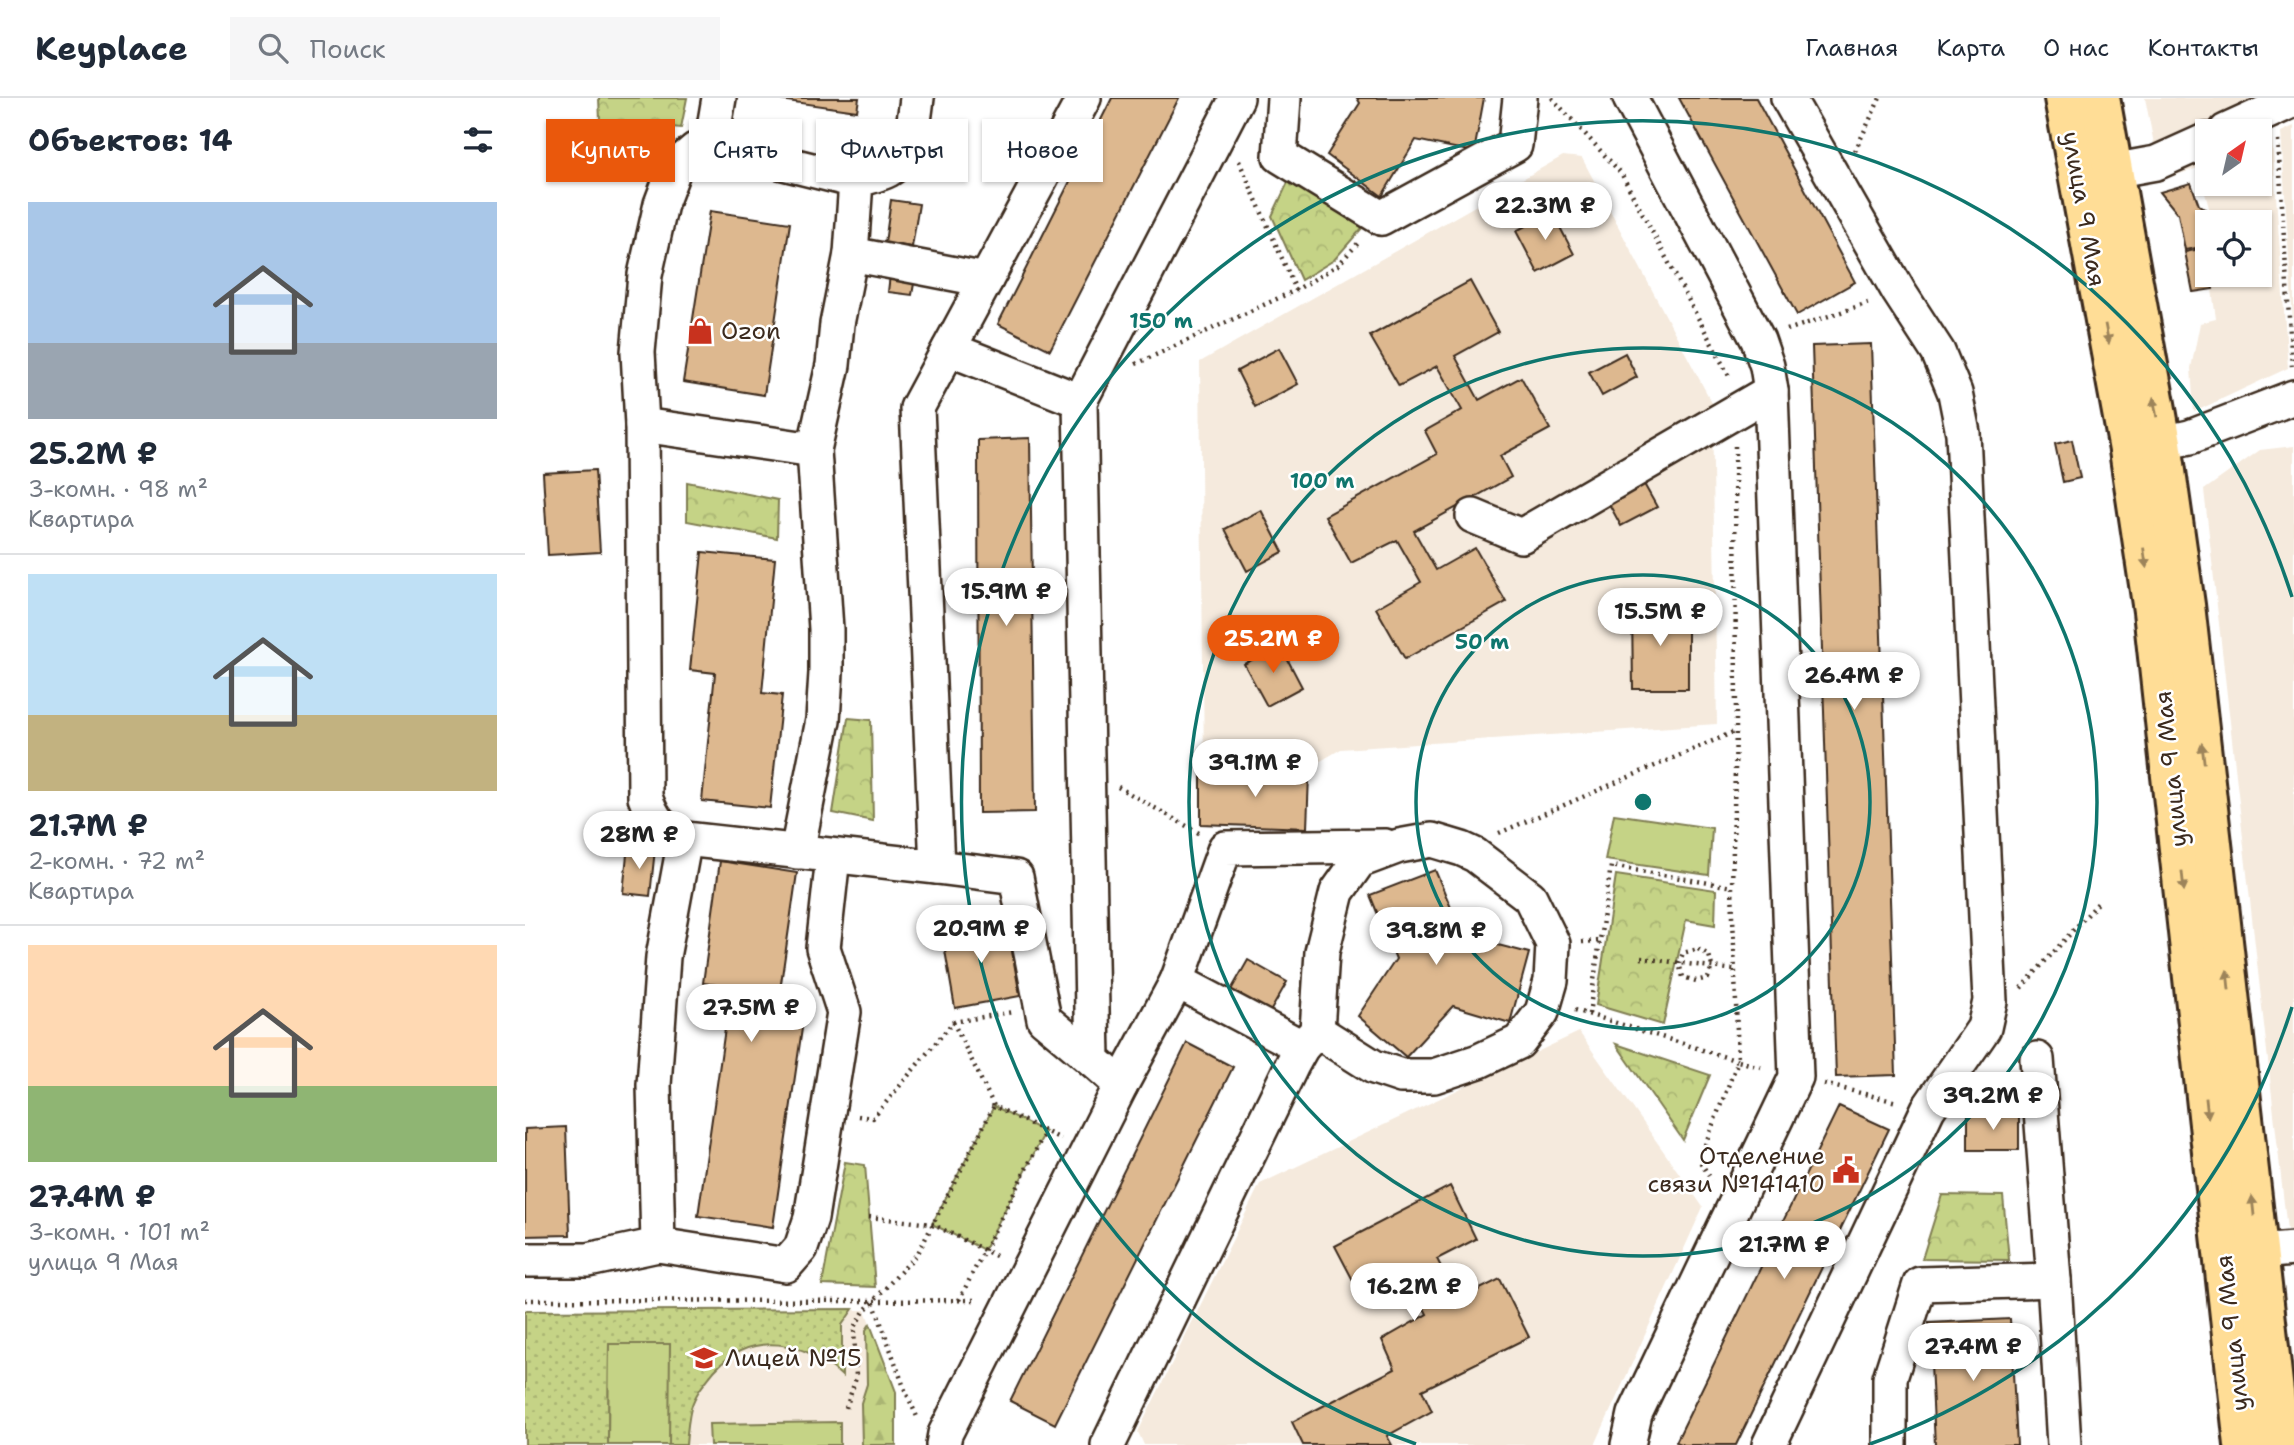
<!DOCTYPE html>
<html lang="ru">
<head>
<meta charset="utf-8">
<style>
  :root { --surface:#fff; --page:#f6f6f7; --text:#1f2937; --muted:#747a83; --line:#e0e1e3; --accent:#ea580c }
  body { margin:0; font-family:"Shantell Sans",sans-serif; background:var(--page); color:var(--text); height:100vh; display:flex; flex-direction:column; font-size:26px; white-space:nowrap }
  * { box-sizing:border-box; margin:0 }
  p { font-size:23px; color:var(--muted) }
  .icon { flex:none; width:38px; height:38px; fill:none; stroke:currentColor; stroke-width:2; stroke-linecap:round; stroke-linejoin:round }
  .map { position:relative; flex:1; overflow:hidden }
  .details { display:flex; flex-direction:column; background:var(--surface); width:525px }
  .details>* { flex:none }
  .banner { position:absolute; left:21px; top:21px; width:665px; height:63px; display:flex; gap:14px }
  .needle { width:46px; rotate:34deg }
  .tools { position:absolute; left:1670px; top:21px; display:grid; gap:14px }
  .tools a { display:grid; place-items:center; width:77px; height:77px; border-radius:0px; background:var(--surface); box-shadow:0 2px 5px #0004; font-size:35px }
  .price { position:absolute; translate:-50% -60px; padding:0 16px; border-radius:24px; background:#fff; color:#222; font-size:23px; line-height:46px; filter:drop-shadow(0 2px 4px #0008) }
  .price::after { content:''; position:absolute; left:50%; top:42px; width:21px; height:16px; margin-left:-10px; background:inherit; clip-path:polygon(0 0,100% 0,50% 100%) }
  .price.on { background:var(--accent); color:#fff }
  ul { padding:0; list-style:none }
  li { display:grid; align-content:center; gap:14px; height:371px; padding:0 28px }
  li+li { border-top:2px solid var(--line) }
  li span { display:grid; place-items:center; height:217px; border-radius:0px; color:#555 }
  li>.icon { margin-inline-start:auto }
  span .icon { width:126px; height:126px; fill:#fffc; stroke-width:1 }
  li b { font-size:30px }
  h2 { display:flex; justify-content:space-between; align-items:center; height:84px; padding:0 28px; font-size:30px }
  .tag { padding:0 24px; border-radius:0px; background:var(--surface); box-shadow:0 2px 5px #0004; font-size:24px; line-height:63px }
  .tag.on { background:var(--accent); color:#fff }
  header { display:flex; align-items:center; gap:42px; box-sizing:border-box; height:98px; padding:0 35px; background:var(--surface); border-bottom:2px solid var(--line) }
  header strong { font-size:33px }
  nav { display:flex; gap:38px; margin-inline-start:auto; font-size:24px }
  .search { width:490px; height:63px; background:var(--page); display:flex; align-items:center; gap:18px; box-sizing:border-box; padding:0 24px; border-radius:0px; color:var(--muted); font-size:26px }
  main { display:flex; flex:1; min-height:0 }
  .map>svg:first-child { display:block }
  .built { fill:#f5eadd; fill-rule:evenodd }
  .grass { fill:url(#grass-dots); stroke:#807e52; stroke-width:2 }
  .forest { fill:url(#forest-firs); stroke:#807e52; stroke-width:2 }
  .park { fill:url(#park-crowns); stroke:#807e52; stroke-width:2 }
  .pitch { fill:#c5d386; stroke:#807e52; stroke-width:2 }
  .building { fill:#ddb88f; stroke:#3b2a1e; stroke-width:2 }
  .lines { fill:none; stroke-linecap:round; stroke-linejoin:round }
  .minor-casing { stroke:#3b2a1e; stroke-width:38 }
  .major-casing { stroke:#3b2a1e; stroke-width:44 }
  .path { stroke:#3b2a1e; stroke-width:4.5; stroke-dasharray:2 5; stroke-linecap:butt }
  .minor { stroke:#fff; stroke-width:33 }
  .major { stroke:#ffdd96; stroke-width:38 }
  .oneway { fill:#9d845a }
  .ring { fill:none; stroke:#0f766e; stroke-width:3.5 }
  .labels { text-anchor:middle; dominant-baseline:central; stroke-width:5; stroke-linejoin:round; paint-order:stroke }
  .street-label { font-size:24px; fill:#3b2a1e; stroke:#fff }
  .poi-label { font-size:24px; fill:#3b2a1e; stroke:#fff; text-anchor:start }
  .centre { fill:#0f766e; stroke:#fff; stroke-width:3.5 }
  .ring-label { font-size:21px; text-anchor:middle; font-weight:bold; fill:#0f766e; stroke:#fff; stroke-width:5; stroke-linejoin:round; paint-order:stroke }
</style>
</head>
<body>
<header>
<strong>Keyplace</strong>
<div class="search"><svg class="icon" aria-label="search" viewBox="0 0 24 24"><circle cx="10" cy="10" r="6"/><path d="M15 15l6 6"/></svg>Поиск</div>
<nav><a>Главная</a><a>Карта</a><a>О нас</a><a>Контакты</a></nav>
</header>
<main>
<section class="details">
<h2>Объектов: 14<svg class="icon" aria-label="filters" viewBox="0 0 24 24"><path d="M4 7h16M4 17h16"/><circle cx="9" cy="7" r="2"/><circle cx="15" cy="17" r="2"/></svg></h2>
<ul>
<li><span style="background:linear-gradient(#a9c7e8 65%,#9aa5b1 0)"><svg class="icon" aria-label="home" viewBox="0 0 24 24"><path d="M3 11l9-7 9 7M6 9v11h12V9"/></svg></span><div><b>25.2M ₽</b><p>3-комн. · 98 m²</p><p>Квартира</p></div></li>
<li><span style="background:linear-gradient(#bfe0f5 65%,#c2b280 0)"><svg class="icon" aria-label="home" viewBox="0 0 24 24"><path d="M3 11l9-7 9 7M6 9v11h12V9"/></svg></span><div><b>21.7M ₽</b><p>2-комн. · 72 m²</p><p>Квартира</p></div></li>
<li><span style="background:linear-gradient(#ffd9b3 65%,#8fb573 0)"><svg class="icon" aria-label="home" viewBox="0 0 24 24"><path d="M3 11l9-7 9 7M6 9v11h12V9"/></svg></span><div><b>27.4M ₽</b><p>3-комн. · 101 m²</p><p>улица 9 Мая</p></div></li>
</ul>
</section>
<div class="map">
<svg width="1769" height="1347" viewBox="0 0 1769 1347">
  <defs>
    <pattern id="grass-dots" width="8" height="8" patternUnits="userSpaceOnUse" patternTransform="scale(1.75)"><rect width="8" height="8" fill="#c5d386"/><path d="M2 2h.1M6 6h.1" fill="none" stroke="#aab573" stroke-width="1.8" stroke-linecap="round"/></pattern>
    <pattern id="forest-firs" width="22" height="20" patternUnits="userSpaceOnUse" patternTransform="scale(1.75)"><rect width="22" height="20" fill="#c5d386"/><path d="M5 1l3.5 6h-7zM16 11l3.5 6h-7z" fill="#aab573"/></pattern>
    <pattern id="park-crowns" width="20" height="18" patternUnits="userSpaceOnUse" patternTransform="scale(1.75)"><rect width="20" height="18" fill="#c5d386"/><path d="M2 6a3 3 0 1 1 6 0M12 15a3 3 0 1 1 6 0" fill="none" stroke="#aab573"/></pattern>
  </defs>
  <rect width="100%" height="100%" fill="#fff"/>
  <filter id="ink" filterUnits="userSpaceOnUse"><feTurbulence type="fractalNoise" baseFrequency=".0143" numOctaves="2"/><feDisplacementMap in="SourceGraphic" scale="14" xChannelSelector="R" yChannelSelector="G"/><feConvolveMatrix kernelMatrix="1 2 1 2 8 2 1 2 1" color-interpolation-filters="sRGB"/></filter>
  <g filter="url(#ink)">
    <g class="built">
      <path d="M 1620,0 L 1769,0 L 1746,26 L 1763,270 L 1669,314 L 1666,270 L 1675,225 L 1691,221 L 1685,177 L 1734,177 L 1734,124 L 1688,124 L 1673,70 L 1636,82 ZM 1682,33 L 1734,33 L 1734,86 L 1682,86 Z"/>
      <polygon points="1769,28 1769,238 1756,34"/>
      <polygon points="1038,58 1057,60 1187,305 1192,626 816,651 784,670 679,672 675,264"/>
      <polygon points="1769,348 1769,1131 1762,1132 1679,392 1735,352"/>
      <polygon points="1054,934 1178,1109 1070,1347 619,1347 613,1334 735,1086"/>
      <polygon points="340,1212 371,1294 371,1347 0,1347 0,1213"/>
    </g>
    <path class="grass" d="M 328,1211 L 317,1227 L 317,1278 C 280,1243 227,1231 189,1273 C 180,1284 170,1296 166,1310 C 163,1322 162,1334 161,1347 L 144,1347 L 144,1246 L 84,1246 L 83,1347 L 0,1347 L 0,1213 Z"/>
    <polygon class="forest" points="345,1226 371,1294 371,1347 337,1347 336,1305 342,1286 341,1232"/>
    <g class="park">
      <polygon points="74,0 162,0 156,30 75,22"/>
      <polygon points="765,80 838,129 809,162 776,182 747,118"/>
      <polygon points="162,384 253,402 252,440 162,423"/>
      <polygon points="323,620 346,622 348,723 308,715"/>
      <polygon points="1091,777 1191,792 1190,827 1161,822 1138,927 1071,907"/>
      <polygon points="1091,946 1185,977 1158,1042"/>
      <polygon points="320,1064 340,1067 350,1189 297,1187"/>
      <polygon points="1417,1097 1478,1098 1484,1162 1397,1161"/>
    </g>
    <g class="pitch">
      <polygon points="1089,716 1187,730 1184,777 1080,762"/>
      <polygon points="469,1008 520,1034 459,1152 407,1126"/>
      <polygon points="84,1246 145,1246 144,1347 83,1347"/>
      <polygon points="315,1324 315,1347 185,1347 184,1326"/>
    </g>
    <g class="building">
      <polygon points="256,0 334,0 332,13 255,2"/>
      <polygon points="587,0 654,0 525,252 473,226"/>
      <polygon points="832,0 959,0 949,54 891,42 857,98 802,57 835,5"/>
      <polygon points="1154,0 1231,0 1330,184 1272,217"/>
      <polygon points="1666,85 1674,107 1685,114 1688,124 1682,124 1682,148 1660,152 1653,116 1635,94"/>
      <polygon points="366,102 394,106 387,149 360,145"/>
      <polygon points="185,113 265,125 239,297 158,284"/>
      <polygon points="1027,114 1049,156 1013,175 991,133"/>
      <polygon points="1680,150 1682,177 1685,177 1688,191 1668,194 1660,154"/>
      <polygon points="365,177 390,180 387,197 363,194"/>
      <polygon points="945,183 973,234 930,258 954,302 996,279 1025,331 975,358 986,379 889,433 911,472 950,450 981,504 880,561 851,510 896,484 872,442 826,465 800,418 912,356 900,333 937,312 912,268 874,288 845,238"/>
      <polygon points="1346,246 1371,977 1311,979 1287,248"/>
      <polygon points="754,250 773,286 730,309 712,273"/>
      <polygon points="1100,255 1112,279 1077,298 1064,274"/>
      <polygon points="505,340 510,714 454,715 453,342"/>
      <polygon points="1547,342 1555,380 1538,384 1530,346"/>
      <polygon points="70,372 75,454 23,457 18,375"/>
      <polygon points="1119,386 1132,409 1096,428 1083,404"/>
      <polygon points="736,412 758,454 722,473 700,431"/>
      <polygon points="177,454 250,461 237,595 257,597 245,710 177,703 190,575 165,572"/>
      <polygon points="1163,508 1163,591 1108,591 1107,509"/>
      <polygon points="755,547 777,589 742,608 719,566"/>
      <polygon points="676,673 784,677 782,730 676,726"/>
      <polygon points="103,747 130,751 125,798 98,795"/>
      <polygon points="195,763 272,775 253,906 280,910 248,1129 173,1118 206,889 178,885"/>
      <polygon points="910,772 938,838 1004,855 985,925 928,908 881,959 833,918 871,861 845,797"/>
      <polygon points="482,825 495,898 430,910 417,835"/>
      <polygon points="723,862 762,884 741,921 702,899"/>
      <polygon points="662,945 708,969 530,1326 485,1303"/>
      <polygon points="1314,1008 1364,1031 1211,1347 1159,1347 1151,1344"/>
      <rect x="1443" y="1017" width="51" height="35"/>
      <polygon points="41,1029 45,1137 0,1138 0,1031"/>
      <polygon points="925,1088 951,1141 912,1161 933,1202 975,1181 1004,1239 897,1292 907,1313 862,1338 867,1347 778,1347 767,1324 870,1271 857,1242 902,1216 884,1180 839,1203 810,1148"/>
      <polygon points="1485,1221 1492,1347 1410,1347 1404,1225"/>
    </g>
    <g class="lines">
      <defs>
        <g id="minor">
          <path d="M 194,0 L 186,47 L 170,52 L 150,69 L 136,106 L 120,177 L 113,254 L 117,327 L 120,699 C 129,725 136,730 160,741 L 138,859 L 129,987 L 133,1147 L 261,1167 L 276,1150 L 286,1120 L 319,914 L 298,850 L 308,759"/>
          <polyline points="759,0 755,58 856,120 990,47 995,0"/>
          <polyline points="1701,33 1769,2"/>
          <polyline points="186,47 331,83"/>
          <polyline points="1587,73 1631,65 1682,42"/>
          <polyline points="326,156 461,182"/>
          <polyline points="424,251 555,303"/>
          <polyline points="117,327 289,352"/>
          <polyline points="1637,345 1665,339 1769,299"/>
          <polyline points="948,418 996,438 1246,293 1242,268 1233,242 1105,0"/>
          <polyline points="160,741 412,769 392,310 559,0"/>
          <path d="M 272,754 L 298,622 L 301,575 L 301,531 L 289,352 L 308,267 L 312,226 L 326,156 L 331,83 C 341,79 354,77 363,72 C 387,58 389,24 392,0"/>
          <polyline points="412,769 491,779 519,921 568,962"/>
          <polyline points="652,883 700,750 860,748"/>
          <polyline points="1512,961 1529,1182 1539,1347"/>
          <polyline points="596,987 652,883 777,949"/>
          <polyline points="1733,1154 1769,1151"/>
          <polyline points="0,1162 63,1162 133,1147"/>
          <polyline points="418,1347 420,1336 596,987 568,962 555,303 712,0"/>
          <polyline points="583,1347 767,967 777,949 792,933 797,854 812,794 834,763 874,748 907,742 937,751 950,757 1005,799 1028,846 1026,883 1017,914 994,944 954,963 909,978 876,978 849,969 792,933"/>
          <polyline points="1103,1347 1110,1316 1271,979 1246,293"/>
          <polyline points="1244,1347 1403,1011 1459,930 1465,903 1438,335 1430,295 1413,254 1374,194 1263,0"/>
          <polyline points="1365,1347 1365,1280 1395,1186 1529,1182"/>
        </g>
        <g id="major">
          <polyline points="1539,0 1604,352 1628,513 1719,1347"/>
          <polyline points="1575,0 1637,345 1660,507 1755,1347"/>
        </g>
      </defs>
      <use href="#minor" class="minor-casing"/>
      <use href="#major" class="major-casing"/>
      <g class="path">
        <polyline points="1027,0 1096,75 1205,280"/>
        <polyline points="1753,43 1767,268"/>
        <polyline points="1330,53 1355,0"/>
        <polyline points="714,63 771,192"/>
        <polyline points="1262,232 1343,205"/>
        <polyline points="611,266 771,192 813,167 835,143"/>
        <polyline points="1210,348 1211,633 1207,789 1213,963 1240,970"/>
        <polyline points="593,689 674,735"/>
        <polyline points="974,735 1211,633"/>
        <polyline points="1057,844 1075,843"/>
        <polygon points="1173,851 1184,857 1187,868 1183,880 1171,883 1158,879 1154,866 1158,855"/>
        <polyline points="1116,860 1210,872"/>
        <polyline points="1496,890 1573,805"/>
        <polyline points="1050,912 1213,963 1174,1062 1187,1082"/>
        <polyline points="1064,916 1086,768 1207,789"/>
        <polyline points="428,924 469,1008 536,1041"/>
        <polyline points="1299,986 1372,1004"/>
        <polyline points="333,1018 348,1020 428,924 488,914"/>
        <polyline points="344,1119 407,1126 475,1160"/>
        <polyline points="0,1202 348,1203 380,1292 393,1321"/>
        <polyline points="434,1202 520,1034"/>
        <polyline points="349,1203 452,1202"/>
        <polyline points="321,1310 331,1280 329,1229 340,1212 393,1155 469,1008"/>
      </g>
      <use href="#minor" class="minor"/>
      <use href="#major" class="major"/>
    </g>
    <defs><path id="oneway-solid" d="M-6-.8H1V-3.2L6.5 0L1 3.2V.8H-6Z" transform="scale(1.75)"/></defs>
    <g class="oneway">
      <use href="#oneway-solid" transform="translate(1582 236) rotate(79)"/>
      <use href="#oneway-solid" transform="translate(1630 309) rotate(-100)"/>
      <use href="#oneway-solid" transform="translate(1620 460) rotate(82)"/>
      <use href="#oneway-solid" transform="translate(1678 655) rotate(-97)"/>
      <use href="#oneway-solid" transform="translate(1658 783) rotate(84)"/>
      <use href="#oneway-solid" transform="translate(1703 882) rotate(-96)"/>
      <use href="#oneway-solid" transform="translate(1682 1010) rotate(84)"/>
      <use href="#oneway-solid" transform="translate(1728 1108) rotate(-96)"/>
    </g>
  </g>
  <g class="ring">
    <circle cx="1118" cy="704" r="227"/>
    <circle cx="1118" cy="704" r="454"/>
    <path d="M1767 909A681 681 0 0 1 1345 1346M891 1346A681 681 0 1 1 1767 499"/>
  </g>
  <defs>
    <symbol id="shop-bare" viewBox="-9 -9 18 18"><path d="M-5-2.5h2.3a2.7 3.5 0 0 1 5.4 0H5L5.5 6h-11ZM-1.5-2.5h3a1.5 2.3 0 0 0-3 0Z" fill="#c8321e" stroke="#fff" stroke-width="2.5" paint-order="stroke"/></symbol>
    <symbol id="civic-bare" viewBox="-9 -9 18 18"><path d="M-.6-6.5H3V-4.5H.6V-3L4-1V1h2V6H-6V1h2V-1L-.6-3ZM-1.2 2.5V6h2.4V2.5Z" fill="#c8321e" stroke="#fff" stroke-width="2.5" paint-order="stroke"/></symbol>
    <symbol id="school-bare" viewBox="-9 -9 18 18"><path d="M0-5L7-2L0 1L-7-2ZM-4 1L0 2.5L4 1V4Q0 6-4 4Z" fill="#c8321e" stroke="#fff" stroke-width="2.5" paint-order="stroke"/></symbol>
  </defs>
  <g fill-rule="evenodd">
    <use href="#shop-bare" x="156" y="214" width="38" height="38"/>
    <use href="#civic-bare" x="1302" y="1053" width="38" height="38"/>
    <use href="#school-bare" x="160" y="1241" width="38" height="38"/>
  </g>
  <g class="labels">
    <g class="street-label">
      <text transform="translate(1559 111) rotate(80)">улица 9 Мая</text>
      <text transform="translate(1646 671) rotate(-96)">улица 9 Мая</text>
      <text transform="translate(1707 1235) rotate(-96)">улица 9 Мая</text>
    </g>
    <g class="poi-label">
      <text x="196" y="233">Ozon</text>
      <text x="1300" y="1058" text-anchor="end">Отделение<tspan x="1300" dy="28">связи №141410</tspan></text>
      <text x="200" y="1260">Лицей №15</text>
    </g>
  </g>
  <circle cx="1118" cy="704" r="10" class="centre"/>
  <g class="ring-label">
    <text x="636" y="230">150 m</text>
    <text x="797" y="390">100 m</text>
    <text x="957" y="551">50 m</text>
  </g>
</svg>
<div class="tools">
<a><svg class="needle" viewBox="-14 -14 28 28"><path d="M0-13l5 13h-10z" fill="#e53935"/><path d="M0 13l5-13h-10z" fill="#747a83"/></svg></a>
<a><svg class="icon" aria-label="locate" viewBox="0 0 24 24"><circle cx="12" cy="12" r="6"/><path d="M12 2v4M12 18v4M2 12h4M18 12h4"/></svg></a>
</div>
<b class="price" style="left:1020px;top:144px">22.3M ₽</b>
<b class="price" style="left:481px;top:530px">15.9M ₽</b>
<b class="price" style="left:1135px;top:550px">15.5M ₽</b>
<b class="price on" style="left:748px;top:577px">25.2M ₽</b>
<b class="price" style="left:1329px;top:614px">26.4M ₽</b>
<b class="price" style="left:730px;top:701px">39.1M ₽</b>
<b class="price" style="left:114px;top:773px">28M ₽</b>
<b class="price" style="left:456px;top:867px">20.9M ₽</b>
<b class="price" style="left:911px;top:869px">39.8M ₽</b>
<b class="price" style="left:226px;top:946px">27.5M ₽</b>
<b class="price" style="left:1468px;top:1034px">39.2M ₽</b>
<b class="price" style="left:1259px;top:1183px">21.7M ₽</b>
<b class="price" style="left:889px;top:1225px">16.2M ₽</b>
<b class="price" style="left:1448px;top:1285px">27.4M ₽</b>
<div class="banner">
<a class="tag on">Купить</a>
<a class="tag">Снять</a>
<a class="tag">Фильтры</a>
<a class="tag">Новое</a>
</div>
</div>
</main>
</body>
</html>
